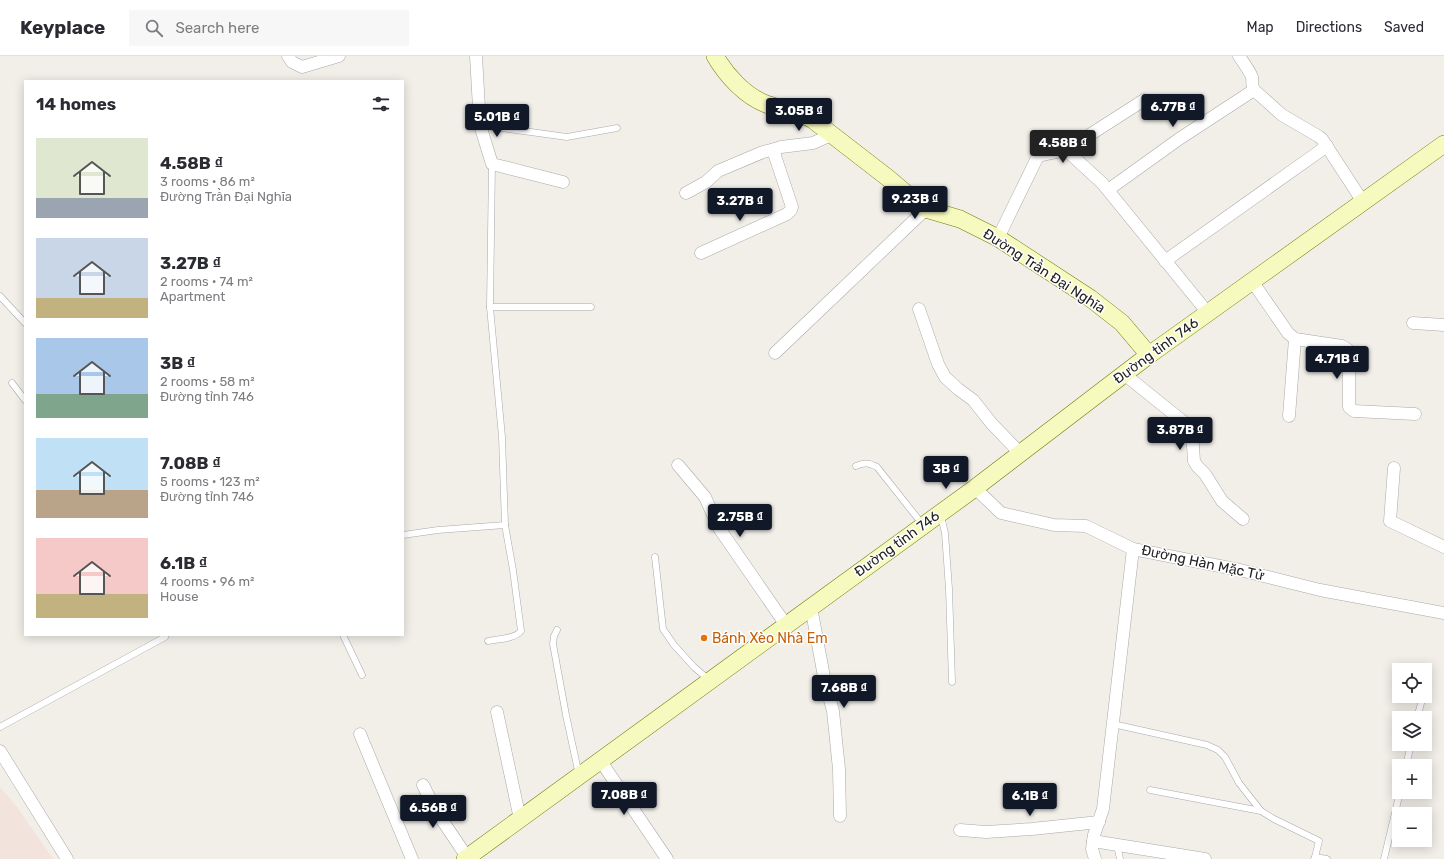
<!DOCTYPE html>
<html lang="en">
<head>
<meta charset="utf-8">
<style>
  :root { --surface:#fff; --page:#f7f7f7; --text:#2b2b33; --muted:#7c7c81; --line:#e1e1e2; --accent:#111827 }
  body { margin:0; font-family:Rubik,sans-serif; background:var(--page); color:var(--text); height:100vh; display:flex; flex-direction:column; font-size:15px; white-space:nowrap }
  * { box-sizing:border-box; margin:0 }
  p { font-size:13px; color:var(--muted) }
  .icon { flex:none; width:22px; height:22px; fill:none; stroke:currentColor; stroke-width:2; stroke-linecap:round; stroke-linejoin:round }
  .map { position:relative; flex:1; overflow:hidden }
  .side { position:absolute; left:24px; top:24px; width:380px; height:556px; display:flex; flex-direction:column; background:var(--surface); border-radius:0px; box-shadow:0 2px 10px #0003 }
  .side>* { flex:none }
  .tools { position:absolute; left:1392px; top:607px; display:grid; gap:8px }
  .tools a { display:grid; place-items:center; width:40px; height:40px; border-radius:0px; background:var(--surface); box-shadow:0 2px 10px #0003; font-size:20px }
  .price { position:absolute; translate:-50% -34px; padding:0 9px; border-radius:4px; background:var(--accent); color:#fff; font-size:13px; line-height:26px; filter:drop-shadow(0 1px 2px #0008) }
  .price::after { content:''; position:absolute; left:50%; top:24px; width:12px; height:9px; margin-left:-6px; background:inherit; clip-path:polygon(0 0,100% 0,50% 100%) }
  .price.on { background:#222; color:#fff }
  ul { padding:0; list-style:none }
  li { display:flex; align-items:center; gap:12px; height:100px; padding:0 12px }
  li span { display:grid; place-items:center; flex:none; width:112px; height:80px; border-radius:0px; color:#555 }
  li>.icon { margin-inline-start:auto }
  span .icon { width:48px; height:48px; fill:#fffc; stroke-width:1 }
  li b { font-size:17px }
  h2 { display:flex; justify-content:space-between; align-items:center; height:48px; padding:0 12px; font-size:17px }
  header { display:flex; align-items:center; gap:24px; box-sizing:border-box; height:56px; padding:0 20px; background:var(--surface); border-bottom:1px solid var(--line) }
  header strong { font-size:19px }
  nav { display:flex; gap:22px; margin-inline-start:auto; font-size:14px }
  .search { width:280px; height:36px; background:var(--page); display:flex; align-items:center; gap:10px; box-sizing:border-box; padding:0 14px; border-radius:0px; color:var(--muted); font-size:15px }
  .map>svg:first-child { display:block }
  .military { fill:#f3e3dd }
  .lines { fill:none; stroke-linecap:round; stroke-linejoin:round }
  .lane-casing { stroke:#a9a9a9; stroke-width:7 }
  .street-casing { stroke:#a9a9a9; stroke-width:13 }
  .secondary-casing { stroke:#707d05; stroke-width:18 }
  .lane { stroke:#fff; stroke-width:6 }
  .street { stroke:#fff; stroke-width:12 }
  .secondary { stroke:#f7fabf; stroke-width:17 }
  .food-dot { fill:#e8710a; stroke:#fff; stroke-width:1.5 }
  .labels { text-anchor:middle; dominant-baseline:central; stroke-width:3; stroke-linejoin:round; paint-order:stroke }
  .street-label { font-size:14px; fill:#222; stroke:#fff }
  .food-label { font-size:14px; fill:#c56008; stroke:#fff; text-anchor:start }
</style>
</head>
<body>
<header>
<strong>Keyplace</strong>
<div class="search"><svg class="icon" aria-label="search" viewBox="0 0 24 24"><circle cx="10" cy="10" r="6"/><path d="M15 15l6 6"/></svg>Search here</div>
<nav><a>Map</a><a>Directions</a><a>Saved</a></nav>
</header>
<div class="map">
<svg width="1444" height="803" viewBox="0 0 1444 803">
  <rect width="100%" height="100%" fill="#f2efe9"/>
  <polygon class="military" points="0,731 17,751 53,803 0,803"/>
  <g class="lines">
    <defs>
      <g id="lane">
        <polyline points="480,69 567,81 617,72"/>
        <polyline points="0,240 25,267"/>
        <polyline points="490,251 591,251"/>
        <polyline points="12,327 25,344"/>
        <path d="M 856,410 C 865,406 869,407 877,411 L 923,469"/>
        <polyline points="941,460 945,477 949,533 952,626"/>
        <polyline points="403,479 438,474 505,469"/>
        <polyline points="655,501 663,573 674,589 694,611 708,623"/>
        <polyline points="557,574 554,580 553,588 566,659 579,719"/>
        <polyline points="343,579 362,619"/>
        <path d="M 488,585 C 498,583 515,583 521,575 L 513,514 L 505,469 L 502,381 L 490,251 L 492,108"/>
        <polyline points="1425,629 1425,628"/>
        <polyline points="1417,662 1423,640"/>
        <polyline points="1113,668 1207,689 1218,694 1225,701 1239,727 1261,755 1274,763 1319,785 1315,801"/>
        <polyline points="0,671 165,581 164,579"/>
        <polyline points="1406,710 1411,688"/>
        <polyline points="1150,734 1261,755"/>
        <polyline points="1117,789 1120,803"/>
        <polyline points="1314,803 1315,801 1327,803"/>
        <polyline points="1384,803 1400,736"/>
      </g>
      <g id="street">
        <polyline points="288,0 292,6 302,11 339,0"/>
        <polyline points="476,0 480,69 492,108 563,126"/>
        <path d="M 1239,0 C 1243,6 1249,14 1252,21 C 1253,26 1251,29 1254,34 L 1282,59 L 1318,80 L 1322,83 L 1363,146"/>
        <polyline points="1066,94 1102,127 1208,257"/>
        <polyline points="1108,134 1179,83 1254,34"/>
        <polyline points="686,137 706,126 718,115 763,96 775,93 781,91 813,87 831,79"/>
        <polyline points="998,182 1038,100 1066,94 1144,44"/>
        <polyline points="701,197 787,158 791,154 792,151 775,100 775,93"/>
        <polyline points="1165,205 1327,90"/>
        <polyline points="1252,225 1288,277 1295,283 1342,290 1347,293 1349,298 1349,351 1354,355 1415,358"/>
        <polyline points="919,253 938,308 945,321 958,333 973,344 992,368 1020,397"/>
        <polyline points="1413,267 1444,269"/>
        <polyline points="775,297 926,153"/>
        <polyline points="1124,318 1190,371 1192,376 1194,405 1197,410 1205,418 1222,445 1243,463"/>
        <polyline points="1289,360 1295,283"/>
        <polyline points="678,409 705,441 719,472 786,569"/>
        <polyline points="1394,412 1390,465 1444,491"/>
        <polyline points="975,432 1001,457 1054,469 1086,470 1133,493 1240,514 1320,534 1444,557"/>
        <polyline points="811,551 825,626 833,655 839,713 840,760"/>
        <polyline points="497,656 520,763"/>
        <polyline points="360,678 412,803"/>
        <polyline points="0,695 67,803"/>
        <polyline points="600,704 667,803"/>
        <polyline points="423,729 436,755 467,801"/>
        <polyline points="960,774 986,776 1032,773 1099,766"/>
        <polyline points="1093,785 1205,803"/>
        <polyline points="1095,803 1092,793 1094,779 1103,753 1133,493"/>
      </g>
      <g id="secondary">
        <path d="M 715,0 C 726,19 745,40 766,48 C 782,54 798,55 813,64 L 888,122 L 908,139 L 915,148 L 926,153 L 960,163 L 998,182 L 1090,242 L 1122,267 L 1149,299"/>
        <polyline points="465,803 975,432 1149,299 1444,88"/>
      </g>
    </defs>
    <use href="#lane" class="lane-casing"/>
    <use href="#street" class="street-casing"/>
    <use href="#secondary" class="secondary-casing"/>
    <use href="#lane" class="lane"/>
    <use href="#street" class="street"/>
    <use href="#secondary" class="secondary"/>
  </g>
  <circle class="food-dot" cx="704" cy="582" r="4"/>
  <g class="labels">
    <g class="street-label">
      <text transform="translate(1044 215) rotate(33)">Đường Trần Đại Nghĩa</text>
      <text transform="translate(1156 295) rotate(-36)">Đường tỉnh 746</text>
      <text transform="translate(897 488) rotate(-36)">Đường tỉnh 746</text>
      <text transform="translate(1203 507) rotate(12)">Đường Hàn Mặc Tử</text>
    </g>
    <g class="food-label">
      <text x="712" y="582">Bánh Xèo Nhà Em</text>
    </g>
  </g>
</svg>
<div class="tools">
<a><svg class="icon" aria-label="locate" viewBox="0 0 24 24"><circle cx="12" cy="12" r="6"/><path d="M12 2v4M12 18v4M2 12h4M18 12h4"/></svg></a>
<a><svg class="icon" aria-label="layers" viewBox="0 0 24 24"><path d="M12 4l9 5-9 5-9-5zM3 14l9 5 9-5"/></svg></a>
<a>+</a>
<a>−</a>
</div>
<b class="price" style="left:1173px;top:72px">6.77B ₫</b>
<b class="price" style="left:799px;top:76px">3.05B ₫</b>
<b class="price" style="left:497px;top:82px">5.01B ₫</b>
<b class="price on" style="left:1063px;top:108px">4.58B ₫</b>
<b class="price" style="left:915px;top:164px">9.23B ₫</b>
<b class="price" style="left:740px;top:166px">3.27B ₫</b>
<b class="price" style="left:1337px;top:324px">4.71B ₫</b>
<b class="price" style="left:1180px;top:395px">3.87B ₫</b>
<b class="price" style="left:946px;top:434px">3B ₫</b>
<b class="price" style="left:740px;top:482px">2.75B ₫</b>
<b class="price" style="left:844px;top:653px">7.68B ₫</b>
<b class="price" style="left:624px;top:760px">7.08B ₫</b>
<b class="price" style="left:1030px;top:761px">6.1B ₫</b>
<b class="price" style="left:433px;top:773px">6.56B ₫</b>
<section class="side">
<h2>14 homes<svg class="icon" aria-label="filters" viewBox="0 0 24 24"><path d="M4 7h16M4 17h16"/><circle cx="9" cy="7" r="2"/><circle cx="15" cy="17" r="2"/></svg></h2>
<ul>
<li><span style="background:linear-gradient(#dfe7d0 75%,#9aa5b1 0)"><svg class="icon" aria-label="home" viewBox="0 0 24 24"><path d="M3 11l9-7 9 7M6 9v11h12V9"/></svg></span><div><b>4.58B ₫</b><p>3 rooms · 86 m²</p><p>Đường Trần Đại Nghĩa</p></div></li>
<li><span style="background:linear-gradient(#c9d6e8 75%,#c2b280 0)"><svg class="icon" aria-label="home" viewBox="0 0 24 24"><path d="M3 11l9-7 9 7M6 9v11h12V9"/></svg></span><div><b>3.27B ₫</b><p>2 rooms · 74 m²</p><p>Apartment</p></div></li>
<li><span style="background:linear-gradient(#a9c7e8 70%,#7fa58c 0)"><svg class="icon" aria-label="home" viewBox="0 0 24 24"><path d="M3 11l9-7 9 7M6 9v11h12V9"/></svg></span><div><b>3B ₫</b><p>2 rooms · 58 m²</p><p>Đường tỉnh 746</p></div></li>
<li><span style="background:linear-gradient(#bfe0f5 65%,#b9a48a 0)"><svg class="icon" aria-label="home" viewBox="0 0 24 24"><path d="M3 11l9-7 9 7M6 9v11h12V9"/></svg></span><div><b>7.08B ₫</b><p>5 rooms · 123 m²</p><p>Đường tỉnh 746</p></div></li>
<li><span style="background:linear-gradient(#f6c9c9 70%,#c2b280 0)"><svg class="icon" aria-label="home" viewBox="0 0 24 24"><path d="M3 11l9-7 9 7M6 9v11h12V9"/></svg></span><div><b>6.1B ₫</b><p>4 rooms · 96 m²</p><p>House</p></div></li>
</ul>
</section>
</div>
</body>
</html>
